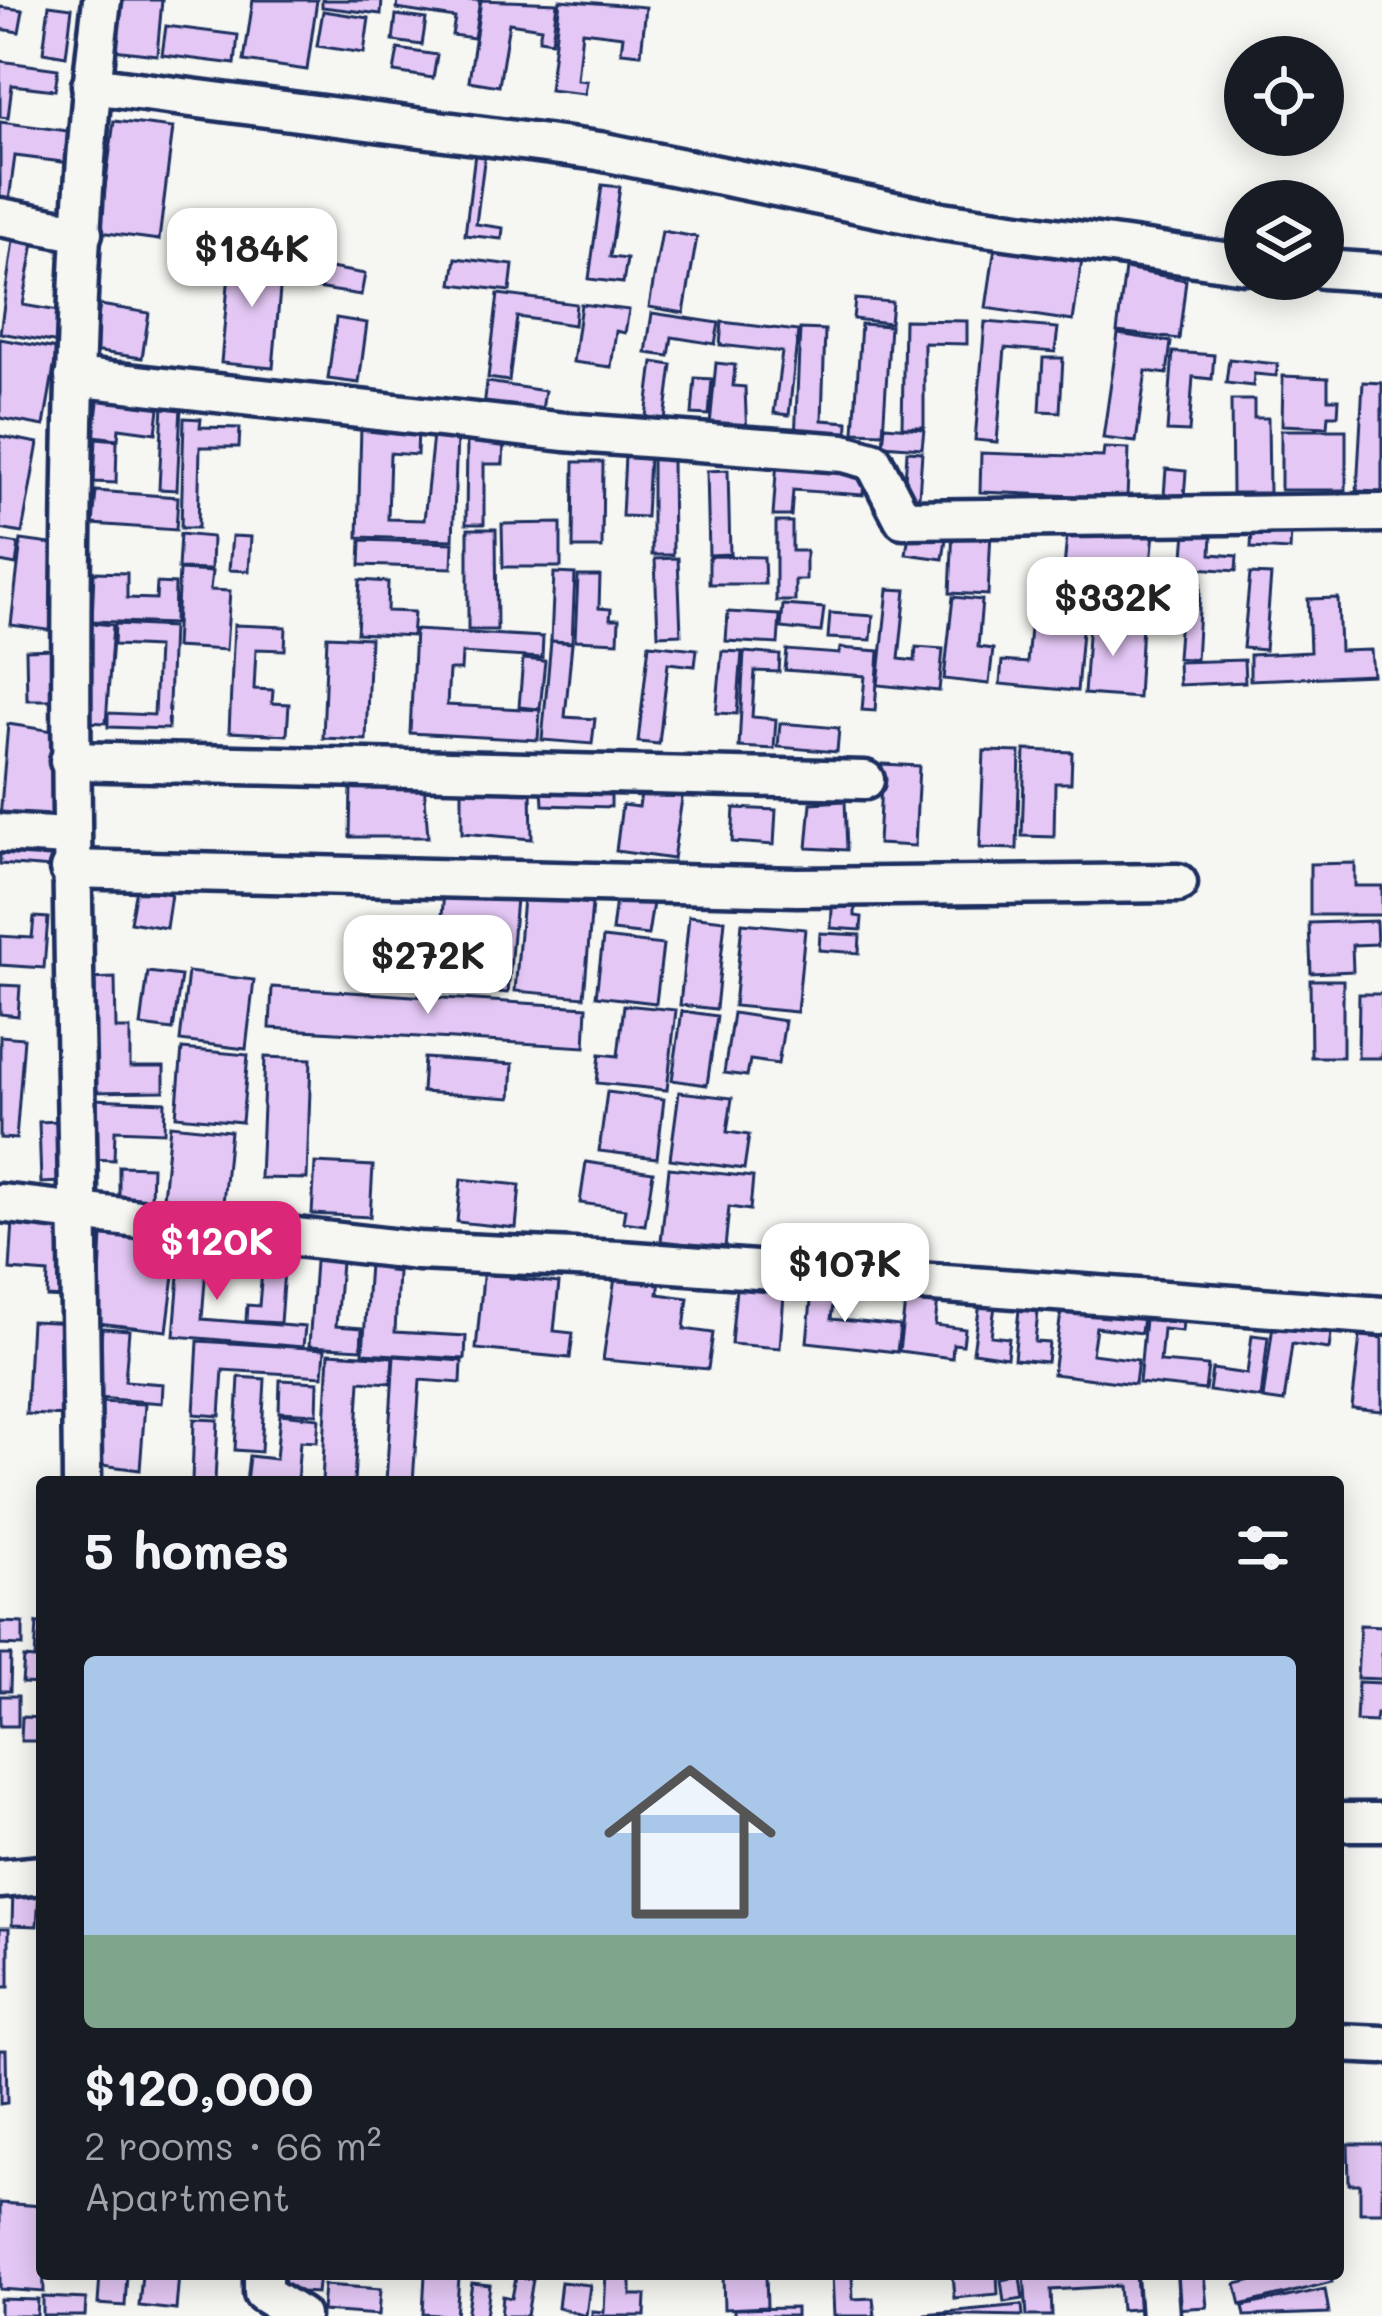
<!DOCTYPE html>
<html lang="en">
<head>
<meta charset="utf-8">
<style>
  :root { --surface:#171b24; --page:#242831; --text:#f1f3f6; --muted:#9ea1a6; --line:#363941; --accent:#db2777 }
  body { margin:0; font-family:Mali,sans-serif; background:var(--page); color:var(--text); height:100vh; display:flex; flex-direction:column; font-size:45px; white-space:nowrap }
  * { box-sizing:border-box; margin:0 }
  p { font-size:39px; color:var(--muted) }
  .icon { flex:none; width:66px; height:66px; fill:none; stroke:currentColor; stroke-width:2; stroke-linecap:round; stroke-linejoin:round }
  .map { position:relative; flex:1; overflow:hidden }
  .drawer { position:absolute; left:36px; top:1476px; width:1308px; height:804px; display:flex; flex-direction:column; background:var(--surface); border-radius:12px; box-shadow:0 6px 30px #0003 }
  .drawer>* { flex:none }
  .fabs { position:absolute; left:1224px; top:36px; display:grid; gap:24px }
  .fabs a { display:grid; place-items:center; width:120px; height:120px; border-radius:50%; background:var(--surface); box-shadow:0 6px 30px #0003; font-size:60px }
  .price { position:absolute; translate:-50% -102px; padding:0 27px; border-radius:24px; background:#fff; color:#222; font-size:39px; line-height:78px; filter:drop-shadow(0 3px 6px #0008) }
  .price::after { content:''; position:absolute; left:50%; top:72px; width:36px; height:27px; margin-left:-18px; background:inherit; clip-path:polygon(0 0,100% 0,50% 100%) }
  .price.current { background:var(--accent); color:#fff }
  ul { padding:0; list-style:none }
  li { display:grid; align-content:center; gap:24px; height:636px; padding:0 48px }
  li+li { border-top:3px solid var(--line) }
  li span { display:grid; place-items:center; height:372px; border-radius:12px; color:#555 }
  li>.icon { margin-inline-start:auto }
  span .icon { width:216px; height:216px; fill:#fffc; stroke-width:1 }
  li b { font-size:51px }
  h2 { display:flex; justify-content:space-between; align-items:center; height:144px; padding:0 48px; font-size:51px }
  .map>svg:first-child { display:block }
  .building { fill:#e4c7f5; stroke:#1b2f5e; stroke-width:3 }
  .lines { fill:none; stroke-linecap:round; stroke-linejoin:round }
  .street-casing { stroke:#1b2f5e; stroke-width:45 }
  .street { stroke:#f6f6f2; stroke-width:36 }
</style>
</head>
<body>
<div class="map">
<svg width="1382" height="2316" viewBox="0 0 1382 2316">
  <rect width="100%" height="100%" fill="#f6f6f2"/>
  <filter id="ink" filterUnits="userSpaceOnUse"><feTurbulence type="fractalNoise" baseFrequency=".00833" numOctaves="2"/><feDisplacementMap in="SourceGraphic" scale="24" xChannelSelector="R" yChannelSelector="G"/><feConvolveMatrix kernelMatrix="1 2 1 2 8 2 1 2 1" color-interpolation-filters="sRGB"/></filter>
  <g filter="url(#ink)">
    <g class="building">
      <polygon points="118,0 162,0 157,55 113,50"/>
      <polygon points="253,0 317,0 307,70 244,61"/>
      <polygon points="322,0 382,0 381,14 322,7"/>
      <polygon points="398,0 480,0 474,38 452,35 455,18 397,9"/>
      <polygon points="481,0 557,3 552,41 539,39 541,28 509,23 499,86 469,81"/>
      <polygon points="560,0 646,7 641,54 621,52 623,36 582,31 577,80 587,81 585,94 549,90"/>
      <polygon points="49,5 72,8 66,56 43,52"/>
      <polygon points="0,7 23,10 19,32 0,29"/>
      <polygon points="323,11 369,18 364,53 317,46"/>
      <polygon points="396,15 426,19 422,45 393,41"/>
      <polygon points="166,26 238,35 235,64 162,55"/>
      <polygon points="398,49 437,55 433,78 394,72"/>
      <polygon points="0,61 58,69 55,90 12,85 8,118 0,117"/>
      <polygon points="114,121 173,128 159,240 99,232"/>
      <polygon points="0,122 83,133 78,164 15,156 9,200 0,198"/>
      <polygon points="476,145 486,146 476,224 503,228 502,239 465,235"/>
      <polygon points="602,185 620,187 610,257 627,259 623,283 589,279"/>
      <polygon points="662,231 697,237 684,313 649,307"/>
      <polygon points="14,233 35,237 23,305 64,312 59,343 0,333"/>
      <polygon points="997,233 1084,246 1073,321 986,308"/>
      <polygon points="231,251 283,256 273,368 221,363"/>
      <polygon points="456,258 513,265 510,291 452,284"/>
      <polygon points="313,265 365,274 361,295 310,287"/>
      <polygon points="1125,269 1186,280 1179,339 1117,332"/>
      <polygon points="498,294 576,304 574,325 517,317 509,381 488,378"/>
      <polygon points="855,299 892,302 890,323 853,319"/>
      <polygon points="581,304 629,310 625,333 616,331 611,367 573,362"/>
      <polygon points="100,305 149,313 142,358 93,351"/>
      <polygon points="652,313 719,323 715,344 672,337 669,356 646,353"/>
      <polygon points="336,318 367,323 359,383 328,379"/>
      <polygon points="904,320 967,321 967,344 924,343 924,427 902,427"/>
      <polygon points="722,322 798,331 789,415 774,413 782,352 720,345"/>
      <polygon points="985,322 1058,328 1055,352 1005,348 997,442 975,440"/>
      <polygon points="861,324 890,326 883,433 854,432"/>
      <polygon points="800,329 825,330 822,420 848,422 847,442 795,440"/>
      <polygon points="1118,334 1171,342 1167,374 1146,371 1136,442 1103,438"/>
      <polygon points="0,339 57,349 44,426 0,418"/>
      <polygon points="1173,352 1214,355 1212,379 1193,377 1189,432 1167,431"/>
      <polygon points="1043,358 1063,358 1060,412 1040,411"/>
      <polygon points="1229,359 1278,364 1276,376 1254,374 1253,386 1226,383"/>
      <polygon points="653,362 672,365 665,420 646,417"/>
      <polygon points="716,363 735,365 733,386 745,387 747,439 709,435"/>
      <polygon points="1283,376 1328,378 1328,399 1339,399 1338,415 1328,415 1327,427 1282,425"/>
      <polygon points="695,378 712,379 709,415 692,414"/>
      <polygon points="487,382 545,391 541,416 484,407"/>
      <polygon points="1363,382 1382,383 1382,492 1357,491"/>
      <polygon points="100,385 161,392 156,433 119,428 118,439 94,436"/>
      <polygon points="1231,400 1254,400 1254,418 1268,418 1269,493 1232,493"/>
      <polygon points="163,404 181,405 177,490 159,489"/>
      <polygon points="184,418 201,419 200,427 240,428 239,447 200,447 198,528 181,528"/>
      <polygon points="885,426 924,429 922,448 883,445"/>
      <polygon points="361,427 418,429 417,455 390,453 388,519 424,520 433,435 457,437 453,540 358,537"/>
      <rect x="1281" y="430" width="65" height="60"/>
      <polygon points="0,436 38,443 22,533 0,529"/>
      <polygon points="96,438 117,440 116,483 94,482"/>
      <polygon points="467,440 504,441 503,464 484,464 484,524 466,524"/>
      <polygon points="1104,448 1129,449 1127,498 980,492 981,453 1103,457"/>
      <polygon points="907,451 922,452 919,497 904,496"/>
      <polygon points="625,456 649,457 646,517 622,516"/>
      <polygon points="652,459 672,459 673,555 652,555"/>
      <polygon points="777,460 865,465 863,495 793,490 791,516 773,516"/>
      <polygon points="574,462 603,462 602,548 573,548"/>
      <polygon points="1166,469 1186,471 1184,498 1164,496"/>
      <polygon points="728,470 730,554 709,555 707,471"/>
      <polygon points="96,491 178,497 176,530 93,524"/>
      <polygon points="776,522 792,522 792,551 806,551 806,580 795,580 795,601 776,601"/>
      <polygon points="561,523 561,567 503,567 502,524"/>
      <polygon points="1068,524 1154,533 1146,614 1083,608 1085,593 1062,591"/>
      <polygon points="910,527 947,532 943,559 906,554"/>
      <polygon points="468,529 496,529 497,630 468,630"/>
      <polygon points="953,529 991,530 988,595 950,593"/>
      <polygon points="1252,529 1291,531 1290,550 1251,548"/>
      <polygon points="1186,532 1212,534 1211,554 1237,556 1236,571 1183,567"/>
      <polygon points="180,534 212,537 211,570 178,569"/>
      <polygon points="232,536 251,537 249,571 229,570"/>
      <polygon points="21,540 58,545 55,631 11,625"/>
      <polygon points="361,540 453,543 452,568 360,565"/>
      <polygon points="0,541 19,544 16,565 0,562"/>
      <polygon points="709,556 764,557 765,584 709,584"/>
      <polygon points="678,558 681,634 658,635 655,559"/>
      <polygon points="179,570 212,572 210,590 230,591 226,650 175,647"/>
      <polygon points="94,572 127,573 127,598 156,599 157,583 175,584 174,624 92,621"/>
      <polygon points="554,573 575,574 572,642 551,641"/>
      <polygon points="1183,574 1201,576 1196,660 1177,658"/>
      <polygon points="1250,574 1271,575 1265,650 1243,648"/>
      <polygon points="578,576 600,576 599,608 611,609 610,619 619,619 618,642 575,640"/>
      <polygon points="360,580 388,582 387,611 414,612 412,636 357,633"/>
      <polygon points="888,589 906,590 899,659 915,661 916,647 943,649 939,691 878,685"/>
      <polygon points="953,597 982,600 978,647 993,649 989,684 944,679"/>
      <polygon points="1338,598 1340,651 1371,650 1373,675 1250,680 1250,655 1310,652 1308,599"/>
      <polygon points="783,605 824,608 821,632 781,628"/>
      <polygon points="728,612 780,615 778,644 726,641"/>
      <polygon points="830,613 873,616 871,640 828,638"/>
      <polygon points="1031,615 1083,619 1077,691 1000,684 1002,661 1027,663"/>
      <polygon points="1089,621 1142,624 1138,698 1084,694"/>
      <polygon points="92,623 113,625 106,723 85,722"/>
      <polygon points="115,624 172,627 168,729 108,727 108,713 154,715 157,647 114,645"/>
      <polygon points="234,625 286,627 285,650 256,649 254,689 273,690 272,703 289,704 287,735 229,732"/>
      <polygon points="415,630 543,637 542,658 462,653 461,670 449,670 447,705 540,710 538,740 410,733"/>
      <polygon points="327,636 370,638 366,740 323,738"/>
      <polygon points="551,641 572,643 565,717 595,719 592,744 542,740"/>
      <polygon points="649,644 697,649 695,666 668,663 659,744 638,742"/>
      <polygon points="840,648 879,651 875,711 862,710 865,676 785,670 787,650 839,654"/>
      <polygon points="56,649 56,700 27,700 26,650"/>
      <polygon points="722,651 742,652 737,714 716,713"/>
      <polygon points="744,652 780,655 779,672 755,671 752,717 776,719 774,749 739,747"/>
      <polygon points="523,659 545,661 540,709 519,707"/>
      <polygon points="1244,660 1245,682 1179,685 1178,662"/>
      <polygon points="780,723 839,728 837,752 778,747"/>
      <polygon points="8,724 53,731 52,828 0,818"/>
      <polygon points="1025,750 1072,752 1071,783 1055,783 1054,837 1022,836"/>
      <polygon points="984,751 1020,752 1017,849 980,848"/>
      <polygon points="882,764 919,766 915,846 878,844"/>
      <polygon points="424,783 428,837 350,837 351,785"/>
      <polygon points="642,786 683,792 673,859 616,851 622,805 639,807"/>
      <polygon points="531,788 532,839 462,833 462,789"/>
      <polygon points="542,788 611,788 611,807 543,805"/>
      <polygon points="845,801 847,850 807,848 811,803"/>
      <polygon points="734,808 776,810 774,845 732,842"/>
      <polygon points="0,845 53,849 52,868 0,864"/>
      <polygon points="1355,863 1355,886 1382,886 1382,915 1310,915 1310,864"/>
      <polygon points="136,889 171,894 166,928 130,922"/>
      <polygon points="617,891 654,896 648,935 612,931"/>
      <polygon points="833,891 855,891 855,916 862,917 861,930 831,928"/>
      <polygon points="444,892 516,898 508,993 436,987"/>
      <polygon points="523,898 592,904 584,997 515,991"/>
      <polygon points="689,916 725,920 716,1009 680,1005"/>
      <polygon points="34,917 48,918 44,968 0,965 0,936 32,938"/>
      <polygon points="1376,921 1377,944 1352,945 1353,971 1311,973 1309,923"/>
      <polygon points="742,923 805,929 797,1012 734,1006"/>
      <polygon points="820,933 860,935 859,953 819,950"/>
      <polygon points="603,938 663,945 656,1003 596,996"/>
      <polygon points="148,972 181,976 173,1030 141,1026"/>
      <polygon points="188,972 254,980 246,1049 180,1041"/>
      <polygon points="115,978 116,1029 130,1029 130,1067 164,1067 164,1091 87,1092 86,979"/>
      <polygon points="1310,980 1343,980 1343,1057 1311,1057"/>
      <polygon points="0,985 20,986 18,1016 0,1014"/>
      <polygon points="272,987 587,1007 585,1047 270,1028"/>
      <polygon points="1359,994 1382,994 1382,1058 1358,1058"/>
      <polygon points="624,1005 676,1010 667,1090 597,1083 600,1054 618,1056"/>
      <polygon points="682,1011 717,1016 707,1085 672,1080"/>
      <polygon points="733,1013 785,1021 778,1064 750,1060 747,1076 724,1073"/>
      <polygon points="0,1036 24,1038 16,1139 0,1138"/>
      <polygon points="182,1049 248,1055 242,1122 176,1116"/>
      <polygon points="265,1057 311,1059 307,1179 260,1178"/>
      <polygon points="424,1058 513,1064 511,1098 422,1092"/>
      <polygon points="607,1092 664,1099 657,1158 599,1151"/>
      <polygon points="679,1092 732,1098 727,1132 749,1135 744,1169 670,1159"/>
      <polygon points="92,1099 165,1102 164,1132 115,1130 114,1160 89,1159"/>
      <polygon points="58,1121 61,1182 41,1183 39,1122"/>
      <polygon points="170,1125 230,1131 223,1203 163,1198"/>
      <polygon points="586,1162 653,1172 645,1225 623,1222 625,1209 580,1203"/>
      <polygon points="315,1163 373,1166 370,1217 312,1214"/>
      <polygon points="119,1166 152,1167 151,1199 119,1198"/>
      <polygon points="669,1168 753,1177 750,1210 729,1207 725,1248 661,1241"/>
      <polygon points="461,1179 520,1185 516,1228 457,1222"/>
      <polygon points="13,1220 70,1223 65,1298 47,1297 48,1273 10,1270"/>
      <polygon points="183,1227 209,1229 202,1319 305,1327 303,1347 174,1336"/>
      <polygon points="248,1228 287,1230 280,1323 246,1321 247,1305 259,1306 262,1271 245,1270"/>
      <polygon points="102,1234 178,1243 167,1331 98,1323"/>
      <polygon points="317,1234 343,1236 336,1326 362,1328 361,1349 309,1346"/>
      <polygon points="485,1257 512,1261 510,1278 559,1283 554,1331 573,1333 570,1358 476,1349"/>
      <polygon points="369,1264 390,1265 389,1271 398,1272 395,1332 466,1336 465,1359 363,1353"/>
      <polygon points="617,1264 660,1281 658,1294 688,1298 684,1329 713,1333 708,1369 603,1360"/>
      <polygon points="737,1277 785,1281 780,1348 731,1344"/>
      <polygon points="813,1280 836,1283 831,1319 900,1326 897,1352 807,1342"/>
      <polygon points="907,1287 939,1291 935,1325 965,1329 963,1345 953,1344 952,1358 899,1351"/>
      <polygon points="981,1296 996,1298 991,1336 1009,1338 1007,1357 973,1352"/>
      <polygon points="1063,1297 1144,1308 1141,1333 1096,1327 1092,1354 1138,1360 1135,1384 1053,1374"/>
      <polygon points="1020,1300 1039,1302 1035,1342 1049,1343 1047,1362 1014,1359"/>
      <polygon points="1146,1308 1184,1312 1182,1331 1163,1329 1160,1362 1208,1366 1205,1390 1139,1383"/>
      <polygon points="1274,1318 1332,1327 1329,1349 1292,1344 1284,1402 1263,1399"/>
      <polygon points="31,1321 77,1323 72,1416 26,1414"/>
      <polygon points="102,1328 129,1330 125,1381 163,1384 162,1403 97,1398"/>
      <polygon points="1252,1335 1268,1337 1261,1398 1209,1391 1212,1369 1247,1374"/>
      <polygon points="1360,1336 1382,1338 1382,1411 1352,1408"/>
      <polygon points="198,1341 325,1349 323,1376 223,1370 220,1416 194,1414"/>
      <polygon points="329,1353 393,1357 391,1383 360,1381 354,1482 322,1482"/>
      <polygon points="394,1356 462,1361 461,1383 420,1380 413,1482 386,1482"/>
      <polygon points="239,1377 265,1379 261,1452 235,1450"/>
      <polygon points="280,1380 318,1382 317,1414 279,1412"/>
      <polygon points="98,1402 145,1404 140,1470 94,1464"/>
      <polygon points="280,1414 319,1418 317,1442 300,1441 297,1482 246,1482 249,1456 276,1459"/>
      <polygon points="194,1419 218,1420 215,1482 192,1482"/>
      <polygon points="0,1622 23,1623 23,1646 0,1645"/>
      <polygon points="37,1623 42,1624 42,1684 22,1683 24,1658 35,1659"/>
      <polygon points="1360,1625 1382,1626 1382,1679 1357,1678"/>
      <polygon points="0,1655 11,1655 10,1691 0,1691"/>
      <polygon points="1358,1682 1382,1683 1382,1714 1376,1714 1375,1722 1356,1721"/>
      <rect x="0" y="1696" width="18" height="30"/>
      <polygon points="22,1717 42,1718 42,1741 21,1741"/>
      <polygon points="13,1890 39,1891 37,1926 12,1925"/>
      <rect x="0" y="1928" width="9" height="59"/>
      <polygon points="0,2050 6,2050 7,2103 0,2104"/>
      <polygon points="1348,2144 1382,2144 1382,2212 1360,2212 1360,2184 1349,2184"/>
      <polygon points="0,2203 42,2206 44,2292 0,2289"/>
      <polygon points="100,2274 127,2274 125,2306 98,2304"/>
      <polygon points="142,2274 179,2274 176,2310 139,2306"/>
      <polygon points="285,2274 319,2274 317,2293 284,2291"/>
      <polygon points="425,2274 459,2278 456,2316 423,2314"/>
      <polygon points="606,2274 631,2274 631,2295 646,2295 645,2316 592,2316 592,2311 604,2312"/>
      <polygon points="723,2274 766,2274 767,2307 724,2309"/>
      <polygon points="832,2274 852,2274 853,2299 873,2298 875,2316 834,2316"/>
      <polygon points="952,2274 997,2274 998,2294 954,2298"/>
      <polygon points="1024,2274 1146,2274 1148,2308 1121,2310 1119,2286 1051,2290 1052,2316 1027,2316"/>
      <polygon points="1170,2274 1204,2274 1207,2307 1173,2309"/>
      <polygon points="1278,2274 1330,2274 1332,2282 1241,2305 1236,2284"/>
      <polygon points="516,2277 533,2279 527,2316 501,2316 503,2296 512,2298"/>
      <polygon points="1020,2277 1023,2299 1004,2302 1001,2280"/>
      <polygon points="561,2282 590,2285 586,2316 558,2308"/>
      <polygon points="472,2283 490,2285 486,2316 467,2316"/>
      <polygon points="324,2285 381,2289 379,2315 322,2311"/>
      <polygon points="1325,2289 1329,2313 1245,2316 1243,2306"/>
      <polygon points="43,2297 86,2299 85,2316 43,2316"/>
      <polygon points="0,2299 38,2300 37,2316 0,2316"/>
      <polygon points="1022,2305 1023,2316 924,2314"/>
      <polygon points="796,2308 796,2316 734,2316 734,2309"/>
    </g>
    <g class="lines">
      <defs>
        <g id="street">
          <polyline points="91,85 599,151 942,221 1245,264"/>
          <polyline points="0,217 83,233"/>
          <polyline points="1323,269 1382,273"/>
          <polyline points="74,377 565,432 844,453 873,461 903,519 1382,513"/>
          <polyline points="69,761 865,780"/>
          <polyline points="0,833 68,837"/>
          <polyline points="69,869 797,887 1178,883"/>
          <polyline points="0,1203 418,1251 620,1260 1382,1316"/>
          <path d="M 82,1482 C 80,1169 68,857 72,545 C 74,363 79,180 102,0"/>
          <polyline points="1338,1822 1382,1822"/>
          <polyline points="0,1879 42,1875"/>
          <polyline points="1338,2043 1382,2045"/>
          <polyline points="263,2274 263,2293 300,2316"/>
          <polyline points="1157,2274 1160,2316"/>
        </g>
      </defs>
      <use href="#street" class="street-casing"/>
      <use href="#street" class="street"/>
    </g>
  </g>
</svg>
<div class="fabs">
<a><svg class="icon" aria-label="locate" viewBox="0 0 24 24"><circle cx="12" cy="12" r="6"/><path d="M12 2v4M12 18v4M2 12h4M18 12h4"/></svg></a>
<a><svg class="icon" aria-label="layers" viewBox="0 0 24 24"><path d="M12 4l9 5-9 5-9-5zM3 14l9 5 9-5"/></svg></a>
</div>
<b class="price" style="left:252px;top:310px">$184K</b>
<b class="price" style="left:1113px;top:659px">$332K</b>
<b class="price" style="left:428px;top:1017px">$272K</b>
<b class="price current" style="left:217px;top:1303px">$120K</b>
<b class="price" style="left:845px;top:1325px">$107K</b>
<section class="drawer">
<h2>5 homes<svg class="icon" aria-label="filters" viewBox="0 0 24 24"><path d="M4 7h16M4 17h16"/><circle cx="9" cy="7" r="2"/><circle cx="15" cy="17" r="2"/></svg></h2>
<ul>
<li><span style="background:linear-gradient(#a9c7e8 75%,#7fa58c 0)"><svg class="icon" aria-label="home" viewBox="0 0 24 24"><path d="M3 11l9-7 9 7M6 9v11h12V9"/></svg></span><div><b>$120,000</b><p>2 rooms · 66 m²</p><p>Apartment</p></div></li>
</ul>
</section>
</div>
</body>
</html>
